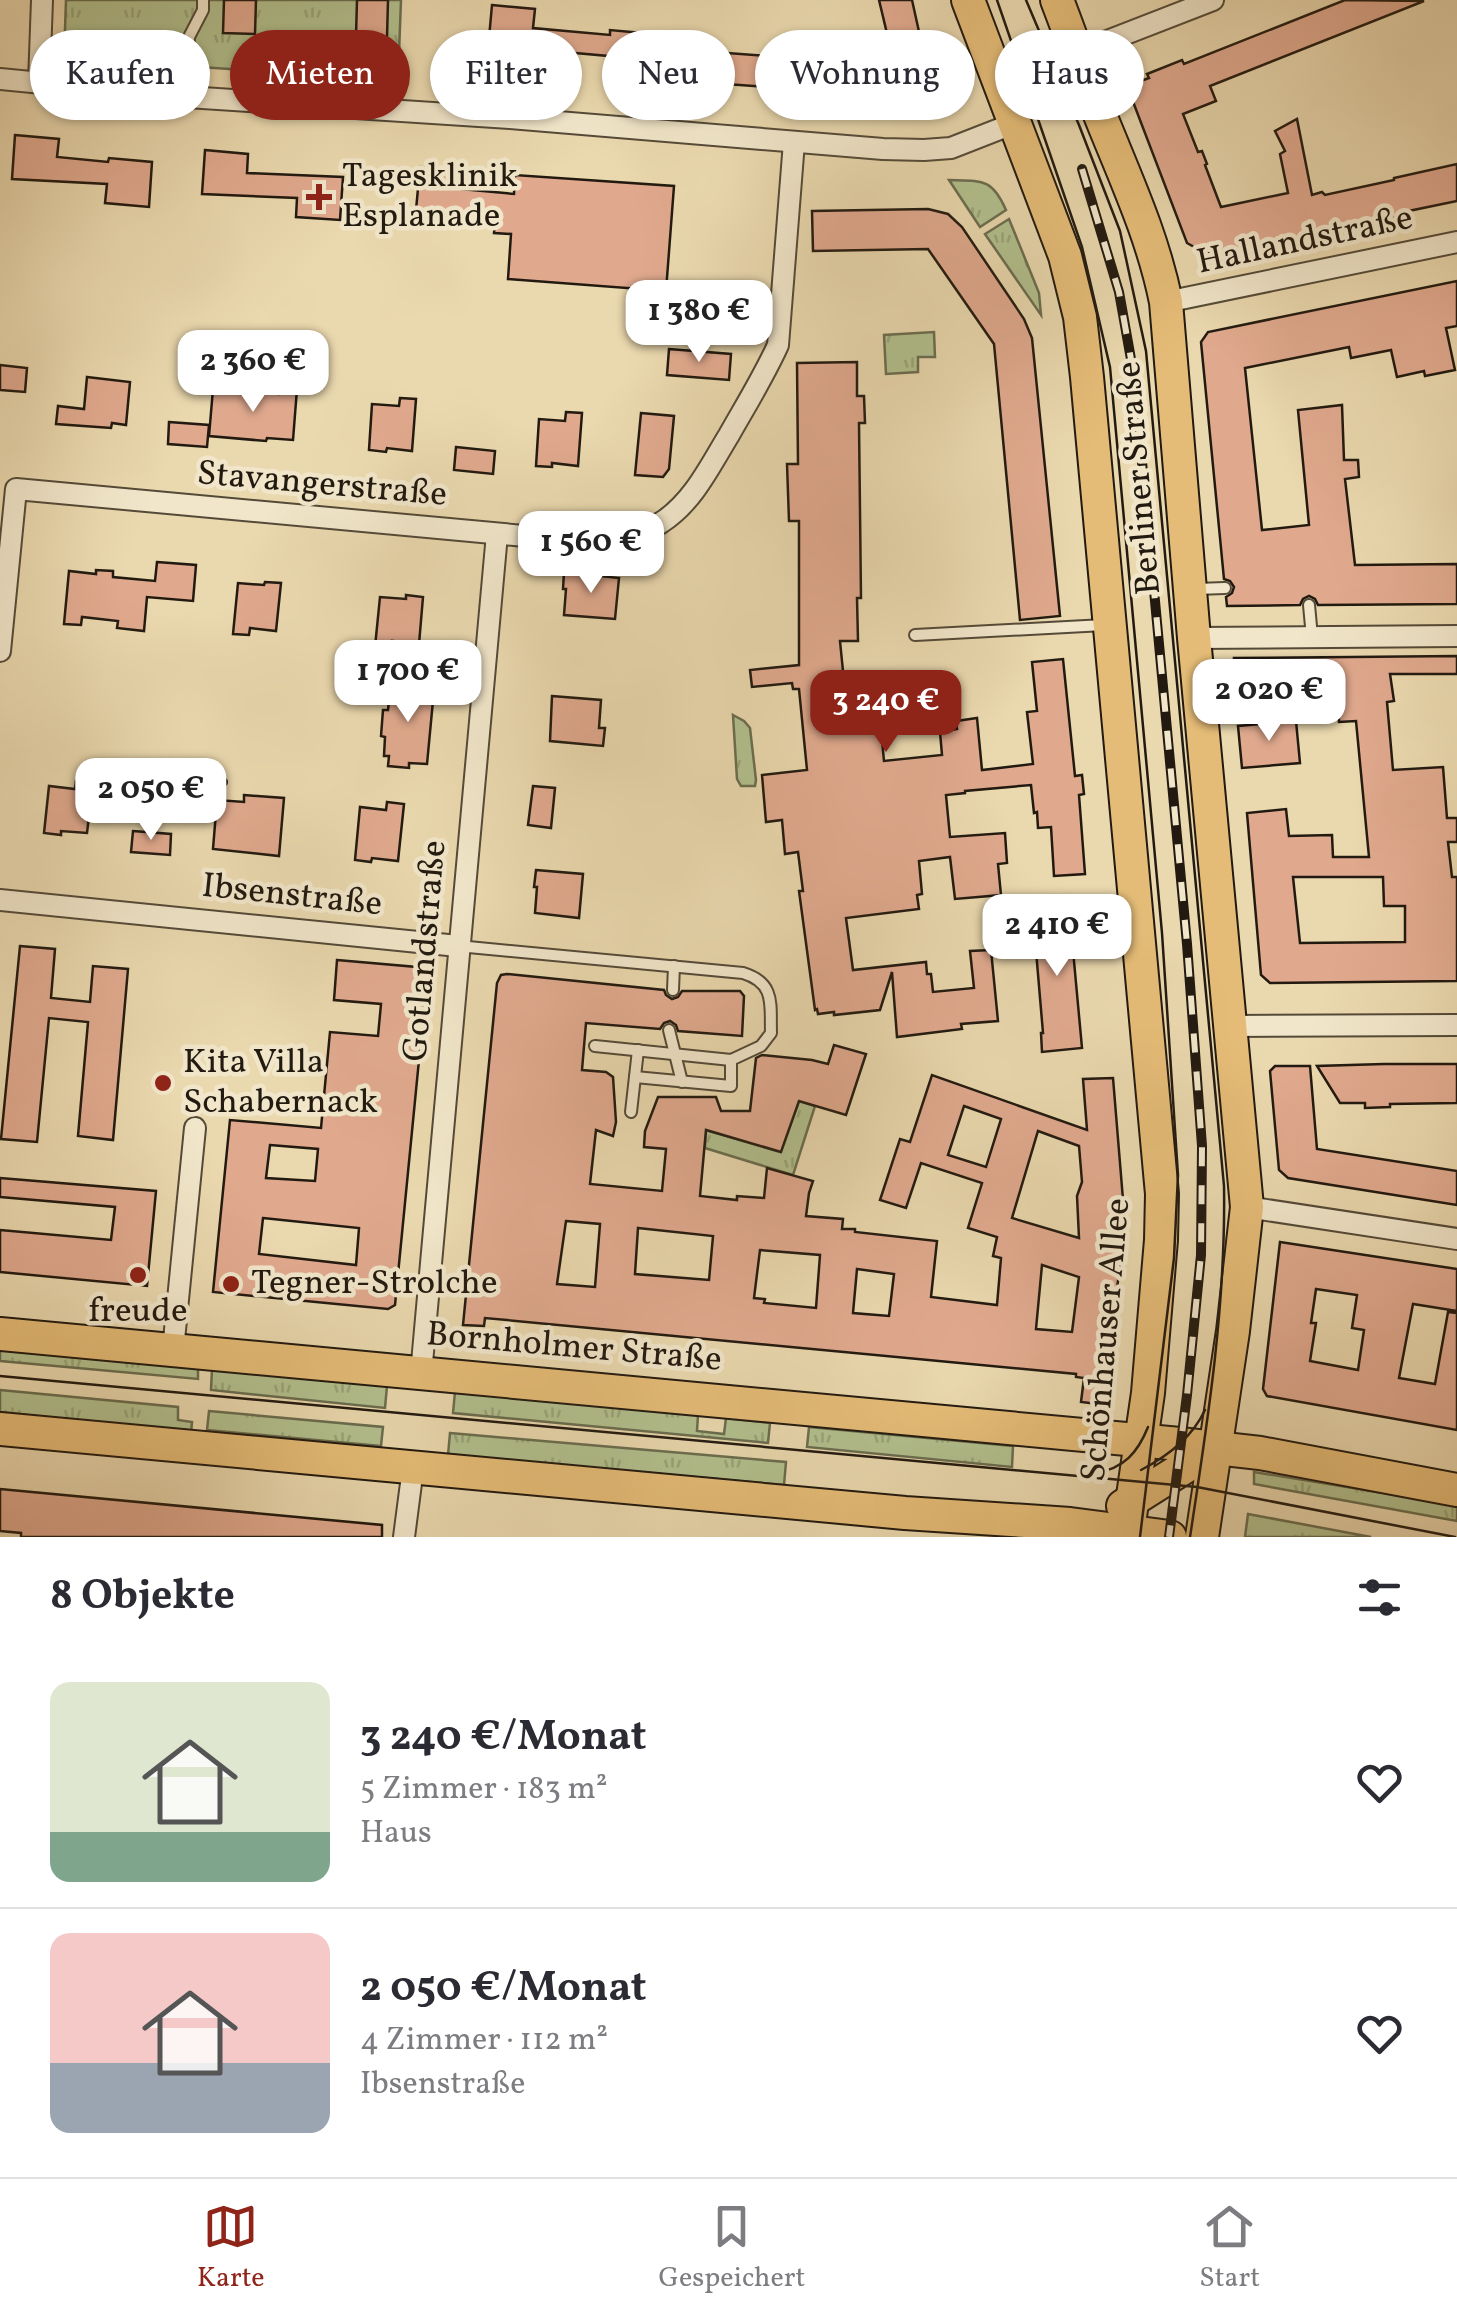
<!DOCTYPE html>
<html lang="de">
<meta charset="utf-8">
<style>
body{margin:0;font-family:Vollkorn,serif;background:#f7f7f7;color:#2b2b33;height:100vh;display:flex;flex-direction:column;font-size:38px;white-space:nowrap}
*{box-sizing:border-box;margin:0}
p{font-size:32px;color:#7c7c81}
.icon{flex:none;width:55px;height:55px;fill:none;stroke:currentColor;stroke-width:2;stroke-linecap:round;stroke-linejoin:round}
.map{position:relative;height:1537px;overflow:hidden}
.sheet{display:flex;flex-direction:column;background:#fff;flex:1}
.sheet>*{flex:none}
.banner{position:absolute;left:30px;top:30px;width:1398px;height:90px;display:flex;gap:20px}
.price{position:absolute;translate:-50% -85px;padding:0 22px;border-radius:20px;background:#fff;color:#222;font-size:32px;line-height:65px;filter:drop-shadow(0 2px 5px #0008)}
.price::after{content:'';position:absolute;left:50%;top:60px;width:30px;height:22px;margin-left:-15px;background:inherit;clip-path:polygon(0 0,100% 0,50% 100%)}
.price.current{background:#8f2418;color:#fff}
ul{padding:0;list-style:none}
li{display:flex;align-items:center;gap:30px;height:250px;padding:0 50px}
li+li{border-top:2px solid #e1e1e2}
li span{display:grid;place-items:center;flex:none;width:280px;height:200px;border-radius:20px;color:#555}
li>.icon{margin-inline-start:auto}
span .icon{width:120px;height:120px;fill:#fffc;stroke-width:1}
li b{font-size:42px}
h2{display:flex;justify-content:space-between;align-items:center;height:120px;padding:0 50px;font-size:42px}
.tag{padding:0 35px;border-radius:45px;background:#fff;box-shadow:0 2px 8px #0004;font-size:35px;line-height:90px}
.tag.current{background:#8f2418;color:#fff}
.dock{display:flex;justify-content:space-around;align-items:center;height:140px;border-top:2px solid #e1e1e2;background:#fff;font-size:28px;color:#7c7c81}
.dock a{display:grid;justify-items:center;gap:5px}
.dock .current{color:#8f2418}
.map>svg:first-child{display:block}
</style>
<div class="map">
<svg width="1457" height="1537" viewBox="0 0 1457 1537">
<defs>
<pattern id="grass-tufts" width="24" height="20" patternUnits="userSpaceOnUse" patternTransform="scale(2.5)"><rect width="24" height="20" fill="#b2c08e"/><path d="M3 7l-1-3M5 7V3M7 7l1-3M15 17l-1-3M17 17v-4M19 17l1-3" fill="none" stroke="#99a479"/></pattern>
</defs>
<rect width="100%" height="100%" fill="#ead8ae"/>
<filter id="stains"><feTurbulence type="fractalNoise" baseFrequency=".002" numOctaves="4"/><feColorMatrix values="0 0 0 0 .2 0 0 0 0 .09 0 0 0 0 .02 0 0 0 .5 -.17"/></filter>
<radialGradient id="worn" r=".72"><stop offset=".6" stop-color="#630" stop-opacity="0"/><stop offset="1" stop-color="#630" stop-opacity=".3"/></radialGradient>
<g fill="url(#grass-tufts)" stroke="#6a6d4f" stroke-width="2.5">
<polygon points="66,0 401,0 398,80 64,58"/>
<path d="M949 180C982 181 992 178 1006 210L980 227Z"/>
<polygon points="1009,219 1039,293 1041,315 985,234"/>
<polygon points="934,332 935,357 918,357 918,372 886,374 884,335"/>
<polygon points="733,715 744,721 750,728 756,780 755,786 741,786 737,779"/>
<polygon points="799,1101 815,1106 793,1175 705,1148 706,1130 780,1152"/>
<polygon points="0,1348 198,1368 198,1379 0,1361"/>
<polygon points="212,1369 387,1386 385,1408 211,1390"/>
<polygon points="0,1390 178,1407 178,1420 192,1422 191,1433 0,1412"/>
<polygon points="455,1392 698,1415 697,1431 724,1434 726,1418 770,1423 768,1443 453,1413"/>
<polygon points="209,1411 383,1427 381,1446 207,1430"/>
<polygon points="809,1427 1013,1446 1012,1467 807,1447"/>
<polygon points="450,1433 786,1462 784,1485 448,1455"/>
<polygon points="1254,1472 1457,1505 1457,1521 1254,1484"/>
<polygon points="1248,1514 1371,1537 1245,1537"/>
</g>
<g fill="#e0a98e" stroke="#221a10" stroke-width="2.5" fill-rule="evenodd">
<polygon points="224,0 256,0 255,34 223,33"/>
<polygon points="357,0 388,0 387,38 356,36"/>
<polygon points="879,0 912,0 931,86 901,92"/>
<polygon points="1345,0 1424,1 1210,86 1216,101 1183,114 1198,152 1202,151 1207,164 1205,165 1221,207 1288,193 1280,154 1285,151 1275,131 1297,119 1312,195 1322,192 1325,195 1394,180 1394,178 1457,164 1457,201 1404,212 1405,214 1379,221 1213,254 1205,253 1187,243 1127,86 1149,78 1147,74 1182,60 1184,64"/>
<polygon points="492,5 535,9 533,28 610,35 610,30 653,34 650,78 606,74 608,56 531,49 531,52 488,49"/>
<polygon points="687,50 850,62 848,93 685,81"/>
<polygon points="15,135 59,139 57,157 108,162 109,158 152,162 149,207 105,203 107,184 12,179"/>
<polygon points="205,150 248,154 247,173 343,177 340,220 296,217 297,198 202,194"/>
<polygon points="420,167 463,170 462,189 514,194 515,175 674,186 666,291 508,279 511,234 494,233 496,214 416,210"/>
<polygon points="928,209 948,214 962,227 1024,319 1032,338 1060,616 1020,620 994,344 928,249 813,251 812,211"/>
<polygon points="1457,281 1457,326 1446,328 1455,370 1425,376 1424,371 1397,377 1391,350 1351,358 1349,347 1245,368 1262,530 1309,525 1298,410 1342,405 1344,460 1358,460 1359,477 1345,479 1355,565 1457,564 1457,604 1318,605 1315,599 1309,596 1303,599 1300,605 1227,606 1226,597 1232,593 1234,587 1230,581 1224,579 1201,342 1208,332"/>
<polygon points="669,349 731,354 729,380 667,375"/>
<polygon points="857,362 857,396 864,396 865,423 859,423 861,598 857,598 858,641 840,641 847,711 879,708 884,761 942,755 940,732 957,729 956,721 977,718 982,770 1033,764 1027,712 1037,711 1032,662 1063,659 1075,776 1082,775 1084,794 1079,795 1085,874 1054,876 1051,827 1038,828 1037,812 1034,813 1031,785 965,791 965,793 946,795 950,837 1005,833 1007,863 998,864 1001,895 955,899 950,857 919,861 922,894 917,895 919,909 846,918 853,970 926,962 927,974 931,974 933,992 974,988 970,951 991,950 998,1021 961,1024 962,1029 897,1037 892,972 880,1010 834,1015 834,1012 818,1014 817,1009 815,1010 799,891 803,891 798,852 785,854 782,820 766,822 762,775 807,770 799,689 793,689 792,683 752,687 750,670 799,665 799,521 789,521 787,464 798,464 797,363"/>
<polygon points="0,365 27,368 25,392 0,390"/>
<polygon points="87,377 130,382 126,425 112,423 111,428 56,424 58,406 84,409"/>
<polygon points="280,388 297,389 293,440 267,438 266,441 209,436 213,389 279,394"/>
<polygon points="400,398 416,399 412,451 387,448 386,452 369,450 372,404 399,406"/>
<polygon points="566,412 582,413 578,466 552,463 552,467 536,466 539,419 565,421"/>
<polygon points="641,413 674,416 669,469 663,477 635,475"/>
<polygon points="169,422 209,425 207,447 168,444"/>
<polygon points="456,447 495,451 493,474 454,470"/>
<polygon points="157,562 196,565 193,601 147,597 144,631 117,628 118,621 82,617 81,625 64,624 69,571 96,574 96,570 113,571 113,577 155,581"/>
<polygon points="564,572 619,578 615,619 564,615 566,589 563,589"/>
<polygon points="265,582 281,583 276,631 250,628 249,635 233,634 238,583 264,585"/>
<polygon points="406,595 423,597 419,644 392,641 391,649 375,647 380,597 406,599"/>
<path d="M1457 656V674H1390L1394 701 1387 702 1393 770 1443 767 1447 818H1457V842H1448L1452 877H1457V981L1270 983 1261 975 1247 813 1286 809 1289 836 1332 835 1333 857H1369L1356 721 1339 722 1338 675 1235 676 1234 658ZM1293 877H1383L1384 906H1405V942L1300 943Z"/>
<polygon points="395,682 416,684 416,689 434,690 427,764 409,763 409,768 388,766 389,756 384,756 385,737 381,736 383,710 388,710 390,691 394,692"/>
<polygon points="552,696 601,700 599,728 605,728 603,746 550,741"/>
<polygon points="1296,721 1300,763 1242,768 1238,726"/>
<polygon points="76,781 93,782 87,833 61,831 61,835 44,833 49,786 75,789"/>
<polygon points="533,786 555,788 551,828 528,825"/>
<polygon points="244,795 284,798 279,856 213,849 217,800 244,802"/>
<polygon points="387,802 404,804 398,861 372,858 371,862 355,860 360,807 386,810"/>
<polygon points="133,831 171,834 170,855 131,852"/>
<polygon points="536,870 583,874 579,918 535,913 537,887 534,887"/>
<polygon points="1069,907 1082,1048 1042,1052 1041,1033 1043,1033 1034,927 1031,927 1029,910"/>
<polygon points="20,946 55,949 51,998 90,1002 93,966 128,969 113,1140 78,1136 88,1022 49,1018 37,1142 1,1139"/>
<path d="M337 960 428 968 395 1305 388 1309 213 1292 230 1120 321 1128 330 1032 378 1036 381 1004 334 1000ZM270 1145 318 1149 315 1181 266 1178ZM263 1218 359 1228 356 1265 259 1254Z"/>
<path d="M507 974 664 990 666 995 672 999 678 997 682 991H740L744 996 742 1036 678 1031 676 1025 670 1021 664 1023 660 1029 586 1023 582 1070 606 1072 613 1077 616 1122 613 1136 596 1130 590 1184 662 1191 666 1149 644 1147 645 1131 658 1097H716L721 1111H750L756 1058 762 1055 812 1060 828 1064 834 1045 866 1054 846 1115 799 1101 781 1152 706 1130 700 1196 737 1200V1196L764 1198 767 1168 813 1181 809 1193 806 1216 843 1219 842 1229H855V1232L937 1241 931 1297 997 1305 1001 1258 993 1256 997 1237 968 1228 982 1183 921 1163 906 1208 880 1200 900 1139 910 1142 932 1075 1087 1130 1083 1079 1113 1078 1125 1224 1105 1386 1109 1387 1107 1405 1081 1402 1084 1378 1076 1377V1374L485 1318 484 1326 463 1325 497 983 501 975ZM964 1106 1001 1119 986 1167 948 1155ZM1038 1131 1079 1146 1082 1182 1077 1196 1079 1238 1012 1218ZM566 1221 600 1224 595 1287 557 1284ZM638 1228 713 1236 709 1280 635 1274ZM760 1250 820 1255 816 1308 764 1303 765 1299 754 1298ZM1042 1265 1079 1277 1072 1332 1036 1329ZM857 1269 894 1274 889 1316 853 1313Z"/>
<polygon points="1384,1064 1457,1064 1457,1103 1390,1104 1390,1107 1365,1108 1365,1103 1340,1103 1317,1066"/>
<polygon points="1275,1066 1310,1066 1317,1149 1457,1171 1457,1205 1288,1178 1279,1170 1270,1071"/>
<polygon points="0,1178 156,1191 147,1286 0,1272 0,1230 111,1240 115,1207 0,1197"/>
<path d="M1280 1242 1457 1269V1311L1413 1304 1399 1378 1435 1384 1448 1312 1457 1313V1430L1267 1396 1263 1389ZM1316 1289 1357 1295 1352 1328 1364 1330 1358 1370 1310 1361 1316 1323H1311Z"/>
<polygon points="0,1489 382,1525 382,1537 21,1537 21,1533 0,1531"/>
</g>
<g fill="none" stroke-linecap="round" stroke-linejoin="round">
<defs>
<g id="service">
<polyline points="187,97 189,37 203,10 203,0"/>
<polyline points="1196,589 1225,588"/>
<polyline points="1309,605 1312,637"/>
<polyline points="915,635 1104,625"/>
<path d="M458 946 743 973C776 983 770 1005 771 1033L761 1046 731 1060 595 1046"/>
<polyline points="673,990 674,966"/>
<polyline points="669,1030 682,1082"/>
<polyline points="635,1077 731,1086 731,1060"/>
<polyline points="631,1112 638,1050"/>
</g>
<g id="minor">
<polyline points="0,79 187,97 510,118 883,149 924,150 951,148 1015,123"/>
<polyline points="39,83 42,0"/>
<polyline points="999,83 1213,0"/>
<polyline points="1166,302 1457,242"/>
<polyline points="1194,638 1457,636"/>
<path d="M0 651 16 489 611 544C629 538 646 533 662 522 693 502 710 466 729 435 746 405 764 376 778 345L794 142"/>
<polyline points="0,900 458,946"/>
<polyline points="1230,1026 1457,1025"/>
<polyline points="1247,1207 1457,1239"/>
<polyline points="173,1350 195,1128"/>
<polyline points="421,1374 497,534"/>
<polyline points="404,1537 413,1468"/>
</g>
<g id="primary">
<polyline points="968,0 1065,256 1080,317 1087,377 1162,1194 1161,1240 1148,1393 1127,1537"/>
<path d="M1057 0C1074 44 1089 89 1107 132 1130 188 1154 242 1166 302L1194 638 1247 1207 1233 1331 1202 1537"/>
<polyline points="0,1334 1180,1444 1260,1453 1457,1490"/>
<polyline points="0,1429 905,1513 1070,1524 1170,1537"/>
<polyline points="1123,1506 1215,1448"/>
</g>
</defs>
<use href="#service" stroke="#544a38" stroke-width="14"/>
<use href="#minor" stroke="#544a38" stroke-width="24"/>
<use href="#primary" stroke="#221a10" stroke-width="36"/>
<use href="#service" stroke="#f1e6ca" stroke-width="10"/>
<use href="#minor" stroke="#f1e6ca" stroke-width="20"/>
<use href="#primary" stroke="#e5bc77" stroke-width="32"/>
<g stroke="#221a10" stroke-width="2.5">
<polyline points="997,0 1082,247 1110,367 1162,933 1178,1175 1174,1258 1140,1537"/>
<path d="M1026 0 1079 125 1120 231 1146 351 1224 1186C1226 1304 1208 1420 1190 1537"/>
<polyline points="0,1376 1197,1487 1455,1537"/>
<path d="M1141 1470C1168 1456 1192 1438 1205 1410"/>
<path d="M1095 1473C1124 1469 1138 1452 1148 1427"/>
</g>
<defs>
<g id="rail">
<polyline points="1082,169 1119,292 1134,376 1187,944 1202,1146 1201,1255 1187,1395 1169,1537"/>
<polyline points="201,780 223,782"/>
</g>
</defs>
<use href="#rail" stroke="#221a10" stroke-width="10"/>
<use href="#rail" stroke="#f1e6ca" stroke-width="6" stroke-dasharray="19" stroke-linecap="butt"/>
</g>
<g fill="#8f2418" stroke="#f1e6ca" stroke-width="4">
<path d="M314 182h10v10h10v10h-10v10h-10v-10h-10v-10h10z"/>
<circle cx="163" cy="1083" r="10"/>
<circle cx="138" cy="1275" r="10"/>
<circle cx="231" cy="1284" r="10"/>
</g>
<g text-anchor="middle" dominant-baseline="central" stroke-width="9" stroke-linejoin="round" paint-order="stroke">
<g font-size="35" fill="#221a10" stroke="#f1e6ca" text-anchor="start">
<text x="342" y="177">Tagesklinik<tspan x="342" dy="40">Esplanade</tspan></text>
<text x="183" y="1063">Kita Villa<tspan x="183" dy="40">Schabernack</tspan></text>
<text x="251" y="1284">Tegner-Strolche</text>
<text x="138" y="1312" text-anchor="middle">freude</text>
</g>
<g font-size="35" fill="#221a10" stroke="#f1e6ca">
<text transform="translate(1305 241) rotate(-12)">Hallandstraße</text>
<text transform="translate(1140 478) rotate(-95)">Berliner Straße</text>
<text transform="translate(322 485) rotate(5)">Stavangerstraße</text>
<text transform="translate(292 896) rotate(6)">Ibsenstraße</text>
<text transform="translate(426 951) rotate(-85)">Gotlandstraße</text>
<text transform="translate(1107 1340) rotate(-85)">Schönhauser Allee</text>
<text transform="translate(574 1348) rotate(5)">Bornholmer Straße</text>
</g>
</g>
<rect width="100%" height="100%" filter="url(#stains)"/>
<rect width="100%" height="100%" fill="url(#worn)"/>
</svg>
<b class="price" style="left:699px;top:365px">1 380 €</b>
<b class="price" style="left:253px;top:415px">2 360 €</b>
<b class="price" style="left:591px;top:596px">1 560 €</b>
<b class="price" style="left:408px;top:725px">1 700 €</b>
<b class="price" style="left:1269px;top:744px">2 020 €</b>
<b class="price current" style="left:886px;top:755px">3 240 €</b>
<b class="price" style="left:151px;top:843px">2 050 €</b>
<b class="price" style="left:1057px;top:979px">2 410 €</b>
<div class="banner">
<a class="tag">Kaufen</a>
<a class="tag current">Mieten</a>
<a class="tag">Filter</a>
<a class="tag">Neu</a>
<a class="tag">Wohnung</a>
<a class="tag">Haus</a>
</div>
</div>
<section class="sheet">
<h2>8 Objekte<svg class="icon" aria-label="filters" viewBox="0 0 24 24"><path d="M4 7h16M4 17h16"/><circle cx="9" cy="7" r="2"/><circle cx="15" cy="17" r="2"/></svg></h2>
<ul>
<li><span style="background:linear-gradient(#dfe7d0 75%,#7fa58c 0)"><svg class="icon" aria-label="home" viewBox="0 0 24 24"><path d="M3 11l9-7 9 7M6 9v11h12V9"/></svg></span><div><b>3 240 €/Monat</b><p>5 Zimmer · 183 m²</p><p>Haus</p></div><svg class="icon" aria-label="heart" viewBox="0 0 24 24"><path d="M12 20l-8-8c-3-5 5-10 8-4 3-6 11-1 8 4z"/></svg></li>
<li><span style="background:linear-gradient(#f6c9c9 65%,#9aa5b1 0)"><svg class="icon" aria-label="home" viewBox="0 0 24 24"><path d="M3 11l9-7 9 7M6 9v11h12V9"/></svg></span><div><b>2 050 €/Monat</b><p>4 Zimmer · 112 m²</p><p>Ibsenstraße</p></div><svg class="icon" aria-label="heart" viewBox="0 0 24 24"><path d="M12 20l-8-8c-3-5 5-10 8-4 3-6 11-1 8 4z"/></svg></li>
</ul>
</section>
<nav class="dock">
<a class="current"><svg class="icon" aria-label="map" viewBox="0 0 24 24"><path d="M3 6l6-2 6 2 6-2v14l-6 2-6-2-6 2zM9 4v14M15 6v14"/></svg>Karte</a>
<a><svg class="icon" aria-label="saved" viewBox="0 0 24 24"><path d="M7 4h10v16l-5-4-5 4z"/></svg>Gespeichert</a>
<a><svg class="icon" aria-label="home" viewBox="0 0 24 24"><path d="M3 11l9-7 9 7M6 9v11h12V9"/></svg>Start</a>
</nav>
